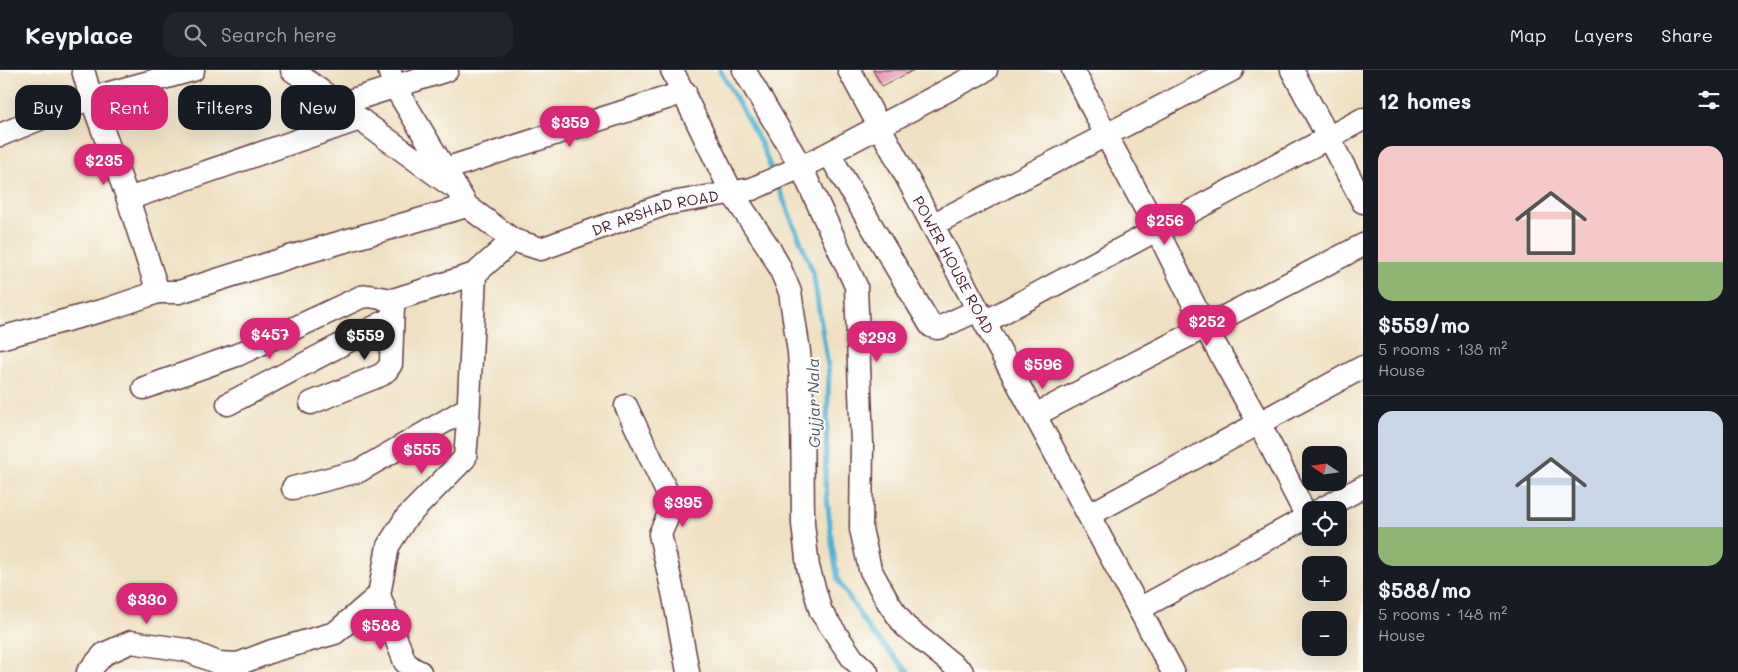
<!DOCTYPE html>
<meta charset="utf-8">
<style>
body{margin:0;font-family:Mali,sans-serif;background:#20242c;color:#f1f3f6;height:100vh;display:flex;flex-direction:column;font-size:19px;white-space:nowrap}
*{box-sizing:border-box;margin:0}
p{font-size:16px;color:#9ea1a6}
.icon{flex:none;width:28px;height:28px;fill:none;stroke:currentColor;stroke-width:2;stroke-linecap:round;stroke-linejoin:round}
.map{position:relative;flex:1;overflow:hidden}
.side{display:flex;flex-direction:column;background:#171b24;width:375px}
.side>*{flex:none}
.hud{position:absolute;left:15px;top:15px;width:475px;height:45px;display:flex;gap:10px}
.needle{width:32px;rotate:283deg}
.controls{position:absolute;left:1302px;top:376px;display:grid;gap:10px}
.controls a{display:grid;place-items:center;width:45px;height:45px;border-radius:10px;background:#171b24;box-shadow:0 5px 20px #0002;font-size:25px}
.price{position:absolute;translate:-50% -42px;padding:0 11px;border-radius:18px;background:#db2777;color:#fff;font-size:16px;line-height:32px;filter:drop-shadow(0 1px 2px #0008)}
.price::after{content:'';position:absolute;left:50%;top:30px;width:15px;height:11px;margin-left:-8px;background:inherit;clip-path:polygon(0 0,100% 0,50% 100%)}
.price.current{background:#222;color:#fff}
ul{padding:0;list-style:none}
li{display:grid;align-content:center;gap:10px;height:265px;padding:0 15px}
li+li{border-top:1px solid #363941}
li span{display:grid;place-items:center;height:155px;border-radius:15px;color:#555}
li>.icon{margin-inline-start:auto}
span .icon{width:90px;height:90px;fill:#fffc;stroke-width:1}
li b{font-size:21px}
h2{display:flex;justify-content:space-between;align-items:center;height:60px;padding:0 15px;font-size:21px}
.chip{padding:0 18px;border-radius:15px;background:#171b24;box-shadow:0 5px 20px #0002;font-size:18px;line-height:45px}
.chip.current{background:#db2777;color:#fff}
header{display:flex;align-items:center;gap:30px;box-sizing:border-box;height:70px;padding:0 25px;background:#171b24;border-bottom:1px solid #363941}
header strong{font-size:24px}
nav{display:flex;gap:28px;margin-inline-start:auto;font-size:18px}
.search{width:350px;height:45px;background:#20242c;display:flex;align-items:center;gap:12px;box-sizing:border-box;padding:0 18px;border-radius:15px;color:#9ea1a6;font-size:19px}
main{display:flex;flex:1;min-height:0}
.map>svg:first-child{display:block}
</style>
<header>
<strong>Keyplace</strong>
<div class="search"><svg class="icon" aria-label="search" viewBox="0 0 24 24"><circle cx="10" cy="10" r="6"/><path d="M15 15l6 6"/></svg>Search here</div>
<nav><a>Map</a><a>Layers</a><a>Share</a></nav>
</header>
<main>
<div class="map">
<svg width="1363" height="602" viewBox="0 0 1363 602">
<rect width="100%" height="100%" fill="#fdfcf7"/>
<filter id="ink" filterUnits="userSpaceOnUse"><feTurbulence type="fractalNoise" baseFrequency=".02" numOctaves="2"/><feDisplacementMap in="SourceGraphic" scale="10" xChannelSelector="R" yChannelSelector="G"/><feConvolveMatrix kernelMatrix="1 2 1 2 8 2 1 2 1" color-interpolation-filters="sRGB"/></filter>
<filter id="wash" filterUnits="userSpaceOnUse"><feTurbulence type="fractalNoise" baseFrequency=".0096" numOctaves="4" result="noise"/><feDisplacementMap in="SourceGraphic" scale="20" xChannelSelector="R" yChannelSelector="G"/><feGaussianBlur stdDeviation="1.12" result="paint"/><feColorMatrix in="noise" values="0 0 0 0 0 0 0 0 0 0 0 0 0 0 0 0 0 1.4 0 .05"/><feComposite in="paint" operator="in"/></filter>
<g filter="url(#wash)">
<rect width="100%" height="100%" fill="#efe0c1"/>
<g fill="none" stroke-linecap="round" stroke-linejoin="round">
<g stroke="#52b2d1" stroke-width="5">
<polyline points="720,0 761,73 773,104"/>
<polyline points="777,114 813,202 829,303 825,409 832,474 838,510 871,562 908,602"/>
</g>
</g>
<g id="blocks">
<polygon fill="#e69ab4" points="873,0 914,0 882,16"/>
</g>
</g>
<g filter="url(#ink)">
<use href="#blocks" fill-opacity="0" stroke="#633c42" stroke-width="1"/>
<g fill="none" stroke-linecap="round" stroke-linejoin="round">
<defs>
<g id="minor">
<polyline points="83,0 91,28 128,129 158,222"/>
<polyline points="292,0 449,114"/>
<path id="s1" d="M389 0 395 17 467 136 513 170 541 179 666 134 752 119 818 89 986 0"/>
<polyline points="672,0 732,123 769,178 779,196 790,222 799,282 802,328 803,454 808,497 821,542 853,589 867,602"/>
<polyline points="744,0 801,97 856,216 862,374 861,459 870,499 888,532 905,556 962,602"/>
<path id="s2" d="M849 0 1173 602"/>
<polyline points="1073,0 1106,65 1157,160 1205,257 1259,353 1307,447"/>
<polyline points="1292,0 1363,132"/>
<polyline points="340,34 447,0"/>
<polyline points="0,65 91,28 193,0"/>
<polyline points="829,84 931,256 937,258 941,257 978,240"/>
<polyline points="445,99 685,22"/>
<polyline points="128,129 360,49"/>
<polyline points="932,155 1232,0"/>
<polyline points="985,252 1363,49"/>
<polyline points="0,268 108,239 158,222 179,222 293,186 467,136"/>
<polyline points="144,318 237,285 361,227 369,226 393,230 475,204"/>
<polyline points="311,333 381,305 387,300 391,294 393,236"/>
<polyline points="228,334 392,248"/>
<polyline points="626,336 673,435 660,464 674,527 688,602"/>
<polyline points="1035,345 1363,175"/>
<polyline points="293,418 359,401 468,338"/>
<polyline points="1320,440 1363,417"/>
<polyline points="1089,445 1363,297"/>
<polyline points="379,525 405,592 413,599 420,602"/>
<polyline points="1139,539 1311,445"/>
<polyline points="88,602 104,584 131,572 186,580 218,593 238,594 272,581 335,563 379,525 388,476 406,448 465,388 468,351 475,204 513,170"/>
</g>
</defs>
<use href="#minor" stroke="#633c42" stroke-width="25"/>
<use href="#minor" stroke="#fff" stroke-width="22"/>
</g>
</g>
<g text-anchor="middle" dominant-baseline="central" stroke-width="4" stroke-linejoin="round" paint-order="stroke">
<g font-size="15" fill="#4a1f2b" stroke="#fdfcf7">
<text stroke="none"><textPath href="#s1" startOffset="364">DR ARSHAD ROAD</textPath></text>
<text stroke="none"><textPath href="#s2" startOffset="221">POWER HOUSE ROAD</textPath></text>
</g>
<g font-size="16" font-style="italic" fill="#4d5a6d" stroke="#fdfcf7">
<text transform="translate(813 333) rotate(-91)">Gujjar Nala</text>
</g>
</g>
</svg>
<div class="controls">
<a><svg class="needle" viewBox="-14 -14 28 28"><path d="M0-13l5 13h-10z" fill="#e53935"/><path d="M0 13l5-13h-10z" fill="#9ea1a6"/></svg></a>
<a><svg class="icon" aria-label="locate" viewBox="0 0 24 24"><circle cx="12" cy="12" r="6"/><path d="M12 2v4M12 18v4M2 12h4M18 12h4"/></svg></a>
<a>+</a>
<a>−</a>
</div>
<b class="price" style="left:570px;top:78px">$359</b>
<b class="price" style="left:104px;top:116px">$235</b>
<b class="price" style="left:1165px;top:176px">$256</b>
<b class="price" style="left:1207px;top:277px">$252</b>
<b class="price" style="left:270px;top:290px">$457</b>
<b class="price current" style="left:365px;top:291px">$559</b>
<b class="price" style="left:877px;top:293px">$293</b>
<b class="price" style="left:1043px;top:320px">$596</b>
<b class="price" style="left:422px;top:405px">$555</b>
<b class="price" style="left:683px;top:458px">$395</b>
<b class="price" style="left:147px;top:555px">$330</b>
<b class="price" style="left:381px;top:581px">$588</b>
<div class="hud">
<a class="chip">Buy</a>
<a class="chip current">Rent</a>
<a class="chip">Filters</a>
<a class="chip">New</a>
</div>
</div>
<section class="side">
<h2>12 homes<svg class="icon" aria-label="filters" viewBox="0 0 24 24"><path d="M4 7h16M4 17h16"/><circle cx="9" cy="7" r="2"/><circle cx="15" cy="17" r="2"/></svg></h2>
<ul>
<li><span style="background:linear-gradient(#f6c9c9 75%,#8fb573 0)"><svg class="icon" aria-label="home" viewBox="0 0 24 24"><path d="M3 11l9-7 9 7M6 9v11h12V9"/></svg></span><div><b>$559/mo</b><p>5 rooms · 138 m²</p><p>House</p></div></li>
<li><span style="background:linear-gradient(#c9d6e8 75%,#8fb573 0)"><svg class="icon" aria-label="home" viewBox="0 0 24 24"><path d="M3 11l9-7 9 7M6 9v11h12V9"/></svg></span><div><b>$588/mo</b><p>5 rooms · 148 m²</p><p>House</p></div></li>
</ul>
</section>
</main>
